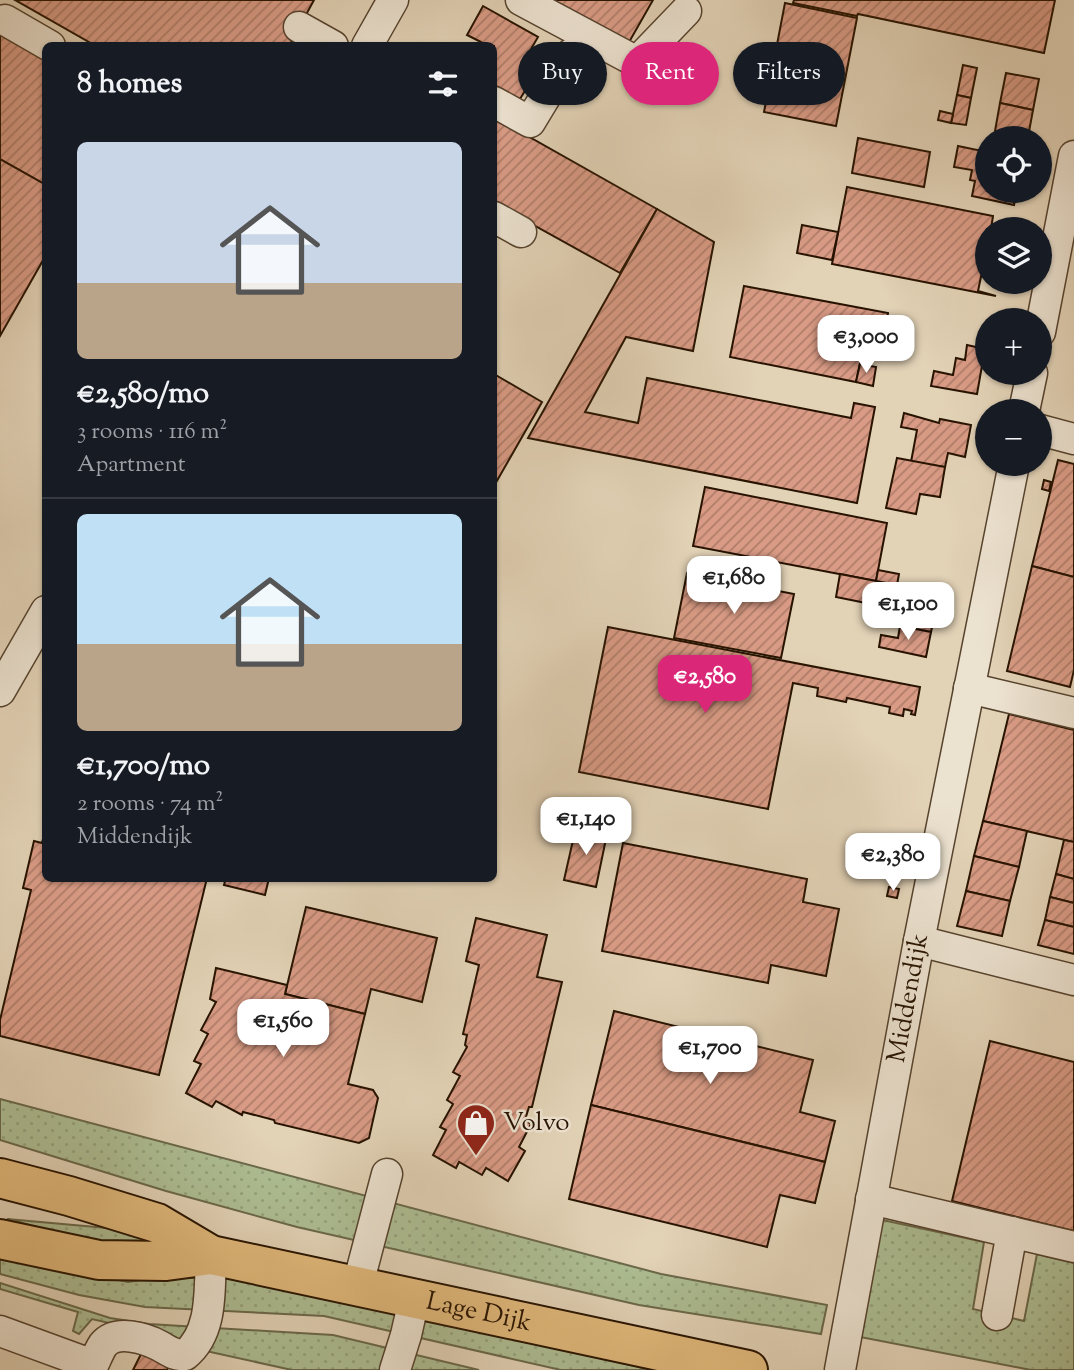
<!DOCTYPE html>
<meta charset="utf-8">
<style>
body{margin:0;font-family:"Sorts Mill Goudy",serif;background:#242831;color:#f1f3f6;height:100vh;display:flex;flex-direction:column;font-size:26px;white-space:nowrap}
*{box-sizing:border-box;margin:0}
p{font-size:23px;color:#9ea1a6}
.icon{flex:none;width:38px;height:38px;fill:none;stroke:currentColor;stroke-width:2;stroke-linecap:round;stroke-linejoin:round}
.map{position:relative;flex:1;overflow:hidden}
.sheet{position:absolute;left:42px;top:42px;width:455px;height:840px;display:flex;flex-direction:column;background:#171b24;border-radius:10px;box-shadow:0 2px 5px #0004}
.sheet>*{flex:none}
.hud{position:absolute;left:518px;top:42px;width:450px;height:63px;display:flex;gap:14px}
.controls{position:absolute;left:975px;top:126px;display:grid;gap:14px}
.controls a{display:grid;place-items:center;width:77px;height:77px;border-radius:50%;background:#171b24;box-shadow:0 2px 5px #0004;font-size:35px}
.price{position:absolute;translate:-50% -60px;padding:0 16px;border-radius:14px;background:#fff;color:#222;font-size:23px;line-height:46px;filter:drop-shadow(0 2px 4px #0008)}
.price::after{content:'';position:absolute;left:50%;top:42px;width:21px;height:16px;margin-left:-10px;background:inherit;clip-path:polygon(0 0,100% 0,50% 100%)}
.price.active{background:#db2777;color:#fff}
ul{padding:0;list-style:none}
li{display:grid;align-content:center;gap:14px;height:371px;padding:0 35px}
li+li{border-top:2px solid #363941}
li span{display:grid;place-items:center;height:217px;border-radius:10px;color:#555}
li>.icon{margin-inline-start:auto}
span .icon{width:126px;height:126px;fill:#fffc;stroke-width:1}
li b{font-size:30px}
h2{display:flex;justify-content:space-between;align-items:center;height:84px;padding:0 35px;font-size:30px}
.chip{padding:0 24px;border-radius:32px;background:#171b24;box-shadow:0 2px 5px #0004;font-size:24px;line-height:63px}
.chip.active{background:#db2777;color:#fff}
.map>svg:first-child{display:block}
</style>
<div class="map">
<svg width="1074" height="1370" viewBox="0 0 1074 1370">
<defs>
<pattern id="grass-dots" width="8" height="8" patternUnits="userSpaceOnUse" patternTransform="scale(1.75)"><rect width="8" height="8" fill="#adbd93"/><path d="M2 2h.1M6 6h.1" fill="none" stroke="#95a27d" stroke-width="1.8" stroke-linecap="round"/></pattern>
<pattern id="building-hatch" width="6" height="6" patternUnits="userSpaceOnUse" patternTransform="scale(1.75)"><rect width="6" height="6" fill="#d99b85"/><path d="M-1 1l2-2M0 6l6-6M5 7l2-2" fill="none" stroke="#b07d6a"/></pattern>
</defs>
<rect width="100%" height="100%" fill="#e2d2b6"/>
<filter id="stains"><feTurbulence type="fractalNoise" baseFrequency=".00286" numOctaves="4"/><feColorMatrix values="0 0 0 0 .2 0 0 0 0 .09 0 0 0 0 .02 0 0 0 .5 -.17"/></filter>
<radialGradient id="worn" r=".72"><stop offset=".6" stop-color="#630" stop-opacity="0"/><stop offset="1" stop-color="#630" stop-opacity=".3"/></radialGradient>
<g fill="url(#grass-dots)" stroke="#6a684a" stroke-width="2">
<polygon points="0,1099 661,1274 827,1305 821,1334 639,1305 297,1227 166,1191 0,1140"/>
<polygon points="7,1219 107,1228 178,1245 90,1241"/>
<polygon points="878,1219 984,1242 973,1309 1024,1321 1037,1254 1074,1263 1074,1370 1031,1370 855,1336"/>
<polygon points="0,1255 128,1282 155,1278 238,1278 653,1370 561,1370 324,1316 145,1307 79,1295 0,1274"/>
<polygon points="0,1283 110,1318 149,1324 333,1335 479,1370 292,1370 165,1342 131,1328 92,1319 79,1334 73,1331 78,1312 0,1289"/>
</g>
<g fill="url(#building-hatch)" stroke="#271300" stroke-width="2">
<polygon points="15,0 314,0 289,46 96,46"/>
<polygon points="548,0 653,0 628,44"/>
<polygon points="794,0 1055,0 1044,53 858,14 857,16 793,3"/>
<polygon points="785,3 857,18 836,126 764,112"/>
<polygon points="483,6 538,37 523,63 537,71 520,99 494,85 494,46 479,46 481,42 467,35"/>
<polygon points="0,34 46,59 46,185 0,159"/>
<polygon points="963,65 977,68 971,98 957,95"/>
<polygon points="1006,73 1039,79 1033,110 1000,103"/>
<polygon points="957,95 971,98 966,125 951,123"/>
<polygon points="1000,103 1033,110 1028,137 995,131"/>
<polygon points="940,111 953,114 951,123 938,120"/>
<polygon points="494,117 657,209 620,273 494,203"/>
<polygon points="858,138 930,152 924,187 852,173"/>
<polygon points="958,146 987,152 987,191 1017,191 1014,205 972,196 975,181 970,180 972,170 954,167"/>
<polygon points="0,159 46,185 46,255 0,336"/>
<polygon points="847,187 993,216 991,229 987,229 987,248 978,291 996,296 832,264"/>
<polygon points="657,209 714,242 693,351 626,337 585,412 638,423 647,378 851,418 854,403 875,407 857,503 528,438"/>
<polygon points="802,225 838,232 832,260 797,253"/>
<polygon points="744,286 888,313 884,339 866,335 856,382 730,357"/>
<polygon points="967,345 985,349 977,394 931,386 934,371 953,375 956,358 965,360"/>
<polygon points="860,364 876,367 873,386 856,382"/>
<polygon points="494,374 542,402 494,486"/>
<polygon points="904,413 939,423 940,419 971,425 965,457 948,453 945,467 911,462 917,430 901,427"/>
<polygon points="897,458 945,467 940,497 920,494 916,514 886,508"/>
<polygon points="1058,460 1074,464 1074,577 1032,566"/>
<polygon points="1044,480 1051,482 1049,491 1042,489"/>
<polygon points="705,487 887,523 876,581 693,546"/>
<polygon points="1032,566 1074,577 1074,670 1070,687 1007,671"/>
<polygon points="878,570 899,574 897,585 876,581"/>
<polygon points="687,573 794,594 781,658 674,638"/>
<polygon points="840,574 876,581 871,604 836,597"/>
<polygon points="889,598 936,608 931,632 900,626 903,614 886,611"/>
<polygon points="900,626 931,632 926,657 879,647 881,635 898,638"/>
<polygon points="608,627 920,687 915,715 911,714 912,711 904,709 903,716 889,713 890,707 847,698 846,702 817,696 818,688 793,683 768,809 579,772"/>
<polygon points="1009,714 1074,730 1074,842 983,821"/>
<polygon points="983,821 1027,831 1019,867 974,856"/>
<polygon points="46,827 46,878 207,878 159,1075 0,1036 0,1020 31,890 23,888 34,841 42,843"/>
<polygon points="576,827 607,834 596,887 564,880"/>
<polygon points="1064,840 1074,842 1074,879 1056,874"/>
<polygon points="623,843 807,879 803,902 839,909 826,976 771,965 768,983 602,951"/>
<polygon points="974,856 1019,867 1010,901 966,891"/>
<polygon points="1056,874 1074,879 1074,903 1050,897"/>
<polygon points="226,878 269,878 265,895 224,885"/>
<polygon points="889,887 899,889 897,898 887,896"/>
<polygon points="966,891 1010,901 1002,936 957,926"/>
<polygon points="1050,897 1074,903 1074,927 1045,920"/>
<polygon points="306,907 437,938 422,1002 371,989 365,1014 285,994"/>
<polygon points="476,918 547,935 537,977 562,982 532,1107 529,1107 525,1120 531,1124 519,1147 525,1151 508,1181 486,1168 482,1175 459,1162 456,1168 433,1155 446,1130 440,1127 453,1104 447,1100 460,1076 453,1072 467,1047 465,1045 467,1035 463,1034 479,965 466,961"/>
<polygon points="1045,920 1074,927 1074,954 1038,945"/>
<polygon points="216,968 287,985 285,994 365,1014 348,1084 373,1090 378,1098 369,1138 359,1143 275,1123 274,1120 243,1112 242,1115 216,1101 212,1107 186,1093 201,1064 194,1061 208,1034 201,1030 216,1002 210,999"/>
<polygon points="614,1011 813,1060 800,1112 835,1121 825,1162 591,1105"/>
<polygon points="990,1041 1074,1062 1074,1231 952,1201"/>
<polygon points="591,1105 825,1162 815,1203 780,1195 767,1247 569,1199"/>
<polygon points="143,1350 170,1364 167,1370 133,1370"/>
</g>
<g fill="none" stroke-linecap="round" stroke-linejoin="round">
<defs>
<g id="minor">
<polyline points="521,0 637,62 686,11"/>
<polyline points="5,20 50,46"/>
<polyline points="299,27 333,46"/>
<polyline points="367,46 393,0"/>
<polyline points="494,102 530,122 571,54"/>
<polyline points="494,217 521,232"/>
<polyline points="1040,332 1074,156"/>
<polyline points="1024,411 1032,373"/>
<polyline points="1040,430 1074,439"/>
<polyline points="969,688 1074,713"/>
<polyline points="0,691 46,611"/>
<polyline points="919,941 1074,980"/>
<polyline points="871,1199 1074,1247"/>
<polyline points="357,1288 387,1174"/>
<polyline points="997,1315 1012,1232"/>
<path d="M0 1331 93 1365C96 1359 99 1351 103 1345 116 1329 145 1338 160 1346 169 1351 175 1356 185 1355 214 1332 209 1287 211 1255"/>
<polyline points="395,1370 406,1335 414,1300"/>
<path id="s1" d="M840 1370 919 941 1014 464"/>
</g>
<g id="major">
<path id="s2" d="M0 1178 69 1196 157 1223 211 1255 748 1370"/>
<polyline points="0,1239 99,1260 166,1261 211,1255"/>
</g>
</defs>
<use href="#minor" stroke="#56432e" stroke-width="33"/>
<use href="#major" stroke="#271300" stroke-width="42"/>
<use href="#minor" stroke="#ece2d0" stroke-width="30"/>
<use href="#major" stroke="#e1b97b" stroke-width="38"/>
</g>
<defs>
<symbol id="shop-pin" viewBox="-11 -11 22 30"><path d="M0 17L-7.5 6A9.5 9.5 0 1 1 7.5 6Z" fill="#8f2418" stroke="#ece2d0"/><path d="M-5-2.5h2.3a2.7 3.5 0 0 1 5.4 0H5L5.5 6h-11ZM-1.5-2.5h3a1.5 2.3 0 0 0-3 0Z" fill="#fff"/></symbol>
</defs>
<g fill-rule="evenodd">
<use href="#shop-pin" x="454" y="1101" width="44" height="60"/>
</g>
<g text-anchor="middle" dominant-baseline="central" stroke-width="5" stroke-linejoin="round" paint-order="stroke">
<g font-size="26" fill="#271300" stroke="#ece2d0">
<text stroke="none"><textPath href="#s1" startOffset="378">Middendijk</textPath></text>
<text stroke="none"><textPath href="#s2" startOffset="500">Lage Dijk</textPath></text>
</g>
<g font-size="26" fill="#271300" stroke="#ece2d0" text-anchor="start">
<text x="503" y="1123">Volvo</text>
</g>
</g>
<rect width="100%" height="100%" filter="url(#stains)"/>
<rect width="100%" height="100%" fill="url(#worn)"/>
</svg>
<div class="controls">
<a><svg class="icon" aria-label="locate" viewBox="0 0 24 24"><circle cx="12" cy="12" r="6"/><path d="M12 2v4M12 18v4M2 12h4M18 12h4"/></svg></a>
<a><svg class="icon" aria-label="layers" viewBox="0 0 24 24"><path d="M12 4l9 5-9 5-9-5zM3 14l9 5 9-5"/></svg></a>
<a>+</a>
<a>−</a>
</div>
<b class="price" style="left:866px;top:375px">€3,000</b>
<b class="price" style="left:734px;top:616px">€1,680</b>
<b class="price" style="left:908px;top:642px">€1,100</b>
<b class="price active" style="left:705px;top:715px">€2,580</b>
<b class="price" style="left:586px;top:857px">€1,140</b>
<b class="price" style="left:893px;top:893px">€2,380</b>
<b class="price" style="left:283px;top:1059px">€1,560</b>
<b class="price" style="left:710px;top:1086px">€1,700</b>
<div class="hud">
<a class="chip">Buy</a>
<a class="chip active">Rent</a>
<a class="chip">Filters</a>
</div>
<section class="sheet">
<h2>8 homes<svg class="icon" aria-label="filters" viewBox="0 0 24 24"><path d="M4 7h16M4 17h16"/><circle cx="9" cy="7" r="2"/><circle cx="15" cy="17" r="2"/></svg></h2>
<ul>
<li><span style="background:linear-gradient(#c9d6e8 65%,#b9a48a 0)"><svg class="icon" aria-label="home" viewBox="0 0 24 24"><path d="M3 11l9-7 9 7M6 9v11h12V9"/></svg></span><div><b>€2,580/mo</b><p>3 rooms · 116 m²</p><p>Apartment</p></div></li>
<li><span style="background:linear-gradient(#bfe0f5 60%,#b9a48a 0)"><svg class="icon" aria-label="home" viewBox="0 0 24 24"><path d="M3 11l9-7 9 7M6 9v11h12V9"/></svg></span><div><b>€1,700/mo</b><p>2 rooms · 74 m²</p><p>Middendijk</p></div></li>
</ul>
</section>
</div>
